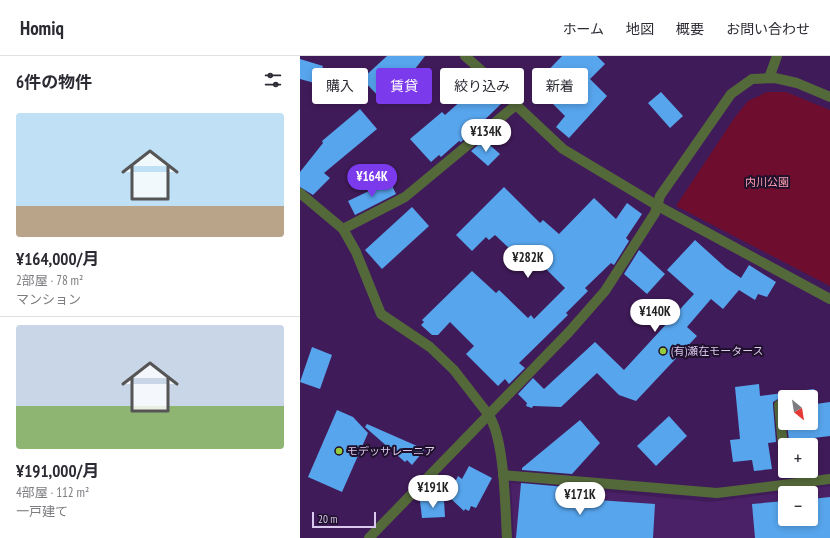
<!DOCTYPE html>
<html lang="ja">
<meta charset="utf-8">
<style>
body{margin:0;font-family:"PT Sans Narrow","Noto Sans JP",sans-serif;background:#f7f7f7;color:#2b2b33;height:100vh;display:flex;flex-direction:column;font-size:15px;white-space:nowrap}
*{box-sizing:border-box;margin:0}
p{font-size:13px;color:#7c7c81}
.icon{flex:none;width:22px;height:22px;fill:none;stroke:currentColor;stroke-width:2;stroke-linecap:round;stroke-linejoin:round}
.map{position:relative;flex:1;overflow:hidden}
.drawer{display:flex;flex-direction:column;background:#fff;width:300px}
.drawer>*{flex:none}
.hud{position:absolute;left:12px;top:12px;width:380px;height:36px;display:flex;gap:8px}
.needle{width:26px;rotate:150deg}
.tools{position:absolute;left:478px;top:334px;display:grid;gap:8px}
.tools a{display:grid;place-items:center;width:40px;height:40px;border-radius:4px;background:#fff;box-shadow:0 2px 6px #0003;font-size:20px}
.scale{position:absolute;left:12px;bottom:10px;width:64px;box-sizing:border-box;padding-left:4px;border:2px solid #dbc8ed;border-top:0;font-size:11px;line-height:14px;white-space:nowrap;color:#dbc8ed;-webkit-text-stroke:3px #1f102b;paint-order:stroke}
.price{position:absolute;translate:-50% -34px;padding:0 9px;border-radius:14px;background:#fff;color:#222;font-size:13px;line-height:26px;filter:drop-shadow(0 1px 2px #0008)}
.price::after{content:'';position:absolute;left:50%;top:24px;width:12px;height:9px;margin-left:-6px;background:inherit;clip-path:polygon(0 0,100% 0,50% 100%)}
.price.selected{background:#7c3aed;color:#fff}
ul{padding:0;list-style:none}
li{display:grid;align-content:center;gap:8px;height:212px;padding:0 16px}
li+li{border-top:1px solid #e1e1e2}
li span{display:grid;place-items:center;height:124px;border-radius:4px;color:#555}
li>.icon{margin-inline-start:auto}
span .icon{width:72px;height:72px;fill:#fffc;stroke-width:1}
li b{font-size:17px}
h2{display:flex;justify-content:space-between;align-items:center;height:48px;padding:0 16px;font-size:17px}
.pill{padding:0 14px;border-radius:4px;background:#fff;box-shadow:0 2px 6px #0003;font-size:14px;line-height:36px}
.pill.selected{background:#7c3aed;color:#fff}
header{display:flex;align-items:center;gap:24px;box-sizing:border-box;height:56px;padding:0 20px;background:#fff;border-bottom:1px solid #e1e1e2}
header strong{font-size:19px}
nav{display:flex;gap:22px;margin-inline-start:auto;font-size:14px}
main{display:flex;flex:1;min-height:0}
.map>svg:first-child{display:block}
</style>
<header>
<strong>Homiq</strong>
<nav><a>ホーム</a><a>地図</a><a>概要</a><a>お問い合わせ</a></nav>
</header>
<main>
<section class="drawer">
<h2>6件の物件<svg class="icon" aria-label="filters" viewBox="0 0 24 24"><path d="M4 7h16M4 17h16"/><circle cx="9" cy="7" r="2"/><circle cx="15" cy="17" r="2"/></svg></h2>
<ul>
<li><span style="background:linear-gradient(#bfe0f5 75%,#b9a48a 0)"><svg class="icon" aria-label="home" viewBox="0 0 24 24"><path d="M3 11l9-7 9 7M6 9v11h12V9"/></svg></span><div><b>¥164,000/月</b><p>2部屋 · 78 m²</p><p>マンション</p></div></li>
<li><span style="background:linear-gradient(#c9d6e8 65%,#8fb573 0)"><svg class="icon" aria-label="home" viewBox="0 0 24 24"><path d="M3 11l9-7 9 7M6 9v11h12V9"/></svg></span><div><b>¥191,000/月</b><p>4部屋 · 112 m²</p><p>一戸建て</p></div></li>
</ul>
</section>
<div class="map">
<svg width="530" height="482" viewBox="0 0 530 482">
<rect width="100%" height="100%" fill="#401b59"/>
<path fill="#4a2166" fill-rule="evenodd" d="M211 427 411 446 530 430V482H214ZM485 437H511V463H485Z"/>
<polygon fill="#6e0d2d" points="467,36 486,36 530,54 530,230 376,150 435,61 448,45"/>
<g fill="#57a5ed">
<polygon points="87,0 125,0 98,35 85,47 62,23"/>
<polygon points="262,0 297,0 305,8 290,23 307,40 269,82 256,71 265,60 234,29"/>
<polygon points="0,3 23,10 18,28 0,23"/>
<polygon points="179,33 183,38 189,33 201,48 174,74 175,75 161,86 159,85 141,101 139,99 131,106 110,83 142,56 145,59 171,36 173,38"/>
<polygon points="361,36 383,60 370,72 348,47"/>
<polygon points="60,53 77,73 24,117 30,122 13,139 0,131 0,116 23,87 22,85"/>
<polygon points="184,84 200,98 188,110 171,95"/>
<polygon points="90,125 96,138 55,159 48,145"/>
<polygon points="204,131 240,167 243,164 259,178 294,142 316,163 327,147 342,158 326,182 329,185 314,209 311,207 285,232 288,235 266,257 268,259 219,307 225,312 209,328 205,323 198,330 166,298 174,290 150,266 138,279 132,279 121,269 124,266 122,264 172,215 196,237 199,234 228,262 231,259 234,263 265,232 233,200 226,208 195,179 189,184 186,181 172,195 156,179"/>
<polygon points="112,151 129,170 82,213 65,194"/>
<polygon points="395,184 426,212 441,222 449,209 476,226 467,241 458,238 455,244 439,234 423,253 411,243 387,271 397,280 336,345 319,339 297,317 261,351 233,350 232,352 226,350 227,347 218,338 233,322 244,333 295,286 324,314 394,238 367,214"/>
<polygon points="339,194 365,218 347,238 324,218"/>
<polygon points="12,291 32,299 20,333 0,326"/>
<polygon points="459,328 460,340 514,333 516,348 530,346 530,380 489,385 487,367 511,367 511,341 485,341 485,347 482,343 478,343 473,346 473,349 476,386 468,387 472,413 454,415 452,404 433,406 430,384 440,383 435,331"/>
<polygon points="37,354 53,361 68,377 42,436 8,421"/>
<polygon points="369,360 387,380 356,410 337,390"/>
<polygon points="280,364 300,387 272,418 222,414 222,412"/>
<polygon points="67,368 117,390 125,393 112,409 107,404 105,406 65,371"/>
<polygon points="169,410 192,422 176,452 171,450 169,455 165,453 164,455 148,440 158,420 162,423"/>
<polygon points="221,427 266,431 255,441 355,448 353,482 216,482"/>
<polygon points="530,441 530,482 455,482 452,448 485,445 485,463 511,463 511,443"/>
<polygon points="144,444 145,461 122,462 120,445"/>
</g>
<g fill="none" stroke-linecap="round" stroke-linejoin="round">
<g stroke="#54693a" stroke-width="10">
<polyline points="469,22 477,0"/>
<polyline points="0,137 43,173 56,196 81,258 130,291 154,314 188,358"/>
<polyline points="43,173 105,141 216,49"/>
</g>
<g stroke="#54693a" stroke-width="10">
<polyline points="165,0 199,30 216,49 263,93 358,150 530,243"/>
<polyline points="479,349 485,411"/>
<path d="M188 358C205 382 205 451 207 482"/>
<polyline points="203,419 417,437 530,423"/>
<polyline points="69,482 269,276 305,235 355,157 360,140 431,38 452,23 475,22 497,27 530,41"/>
</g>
</g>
<g fill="#94cc3c" stroke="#1f102b" stroke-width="1.5">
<circle cx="363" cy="295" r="4"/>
<circle cx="39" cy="395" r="4"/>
</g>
<g text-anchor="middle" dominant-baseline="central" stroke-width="4" stroke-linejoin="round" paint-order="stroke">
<g font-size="11" fill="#ff9faf" stroke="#1f102b">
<text x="467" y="126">内川公園</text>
</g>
<g font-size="11" fill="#dbc8ed" stroke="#1f102b" text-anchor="start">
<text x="371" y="295">(有)瀬在モータース</text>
<text x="47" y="395">モデッサレーニア</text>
</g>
</g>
</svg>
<div class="tools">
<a><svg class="needle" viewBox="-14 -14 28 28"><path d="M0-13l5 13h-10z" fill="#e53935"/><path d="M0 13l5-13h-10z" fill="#7c7c81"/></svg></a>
<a>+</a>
<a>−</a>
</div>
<div class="scale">20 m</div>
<b class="price" style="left:186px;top:97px">¥134K</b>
<b class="price selected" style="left:72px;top:142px">¥164K</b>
<b class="price" style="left:228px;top:223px">¥282K</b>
<b class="price" style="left:355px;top:277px">¥140K</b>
<b class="price" style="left:133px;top:453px">¥191K</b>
<b class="price" style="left:280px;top:460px">¥171K</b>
<div class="hud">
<a class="pill">購入</a>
<a class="pill selected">賃貸</a>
<a class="pill">絞り込み</a>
<a class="pill">新着</a>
</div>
</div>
</main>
